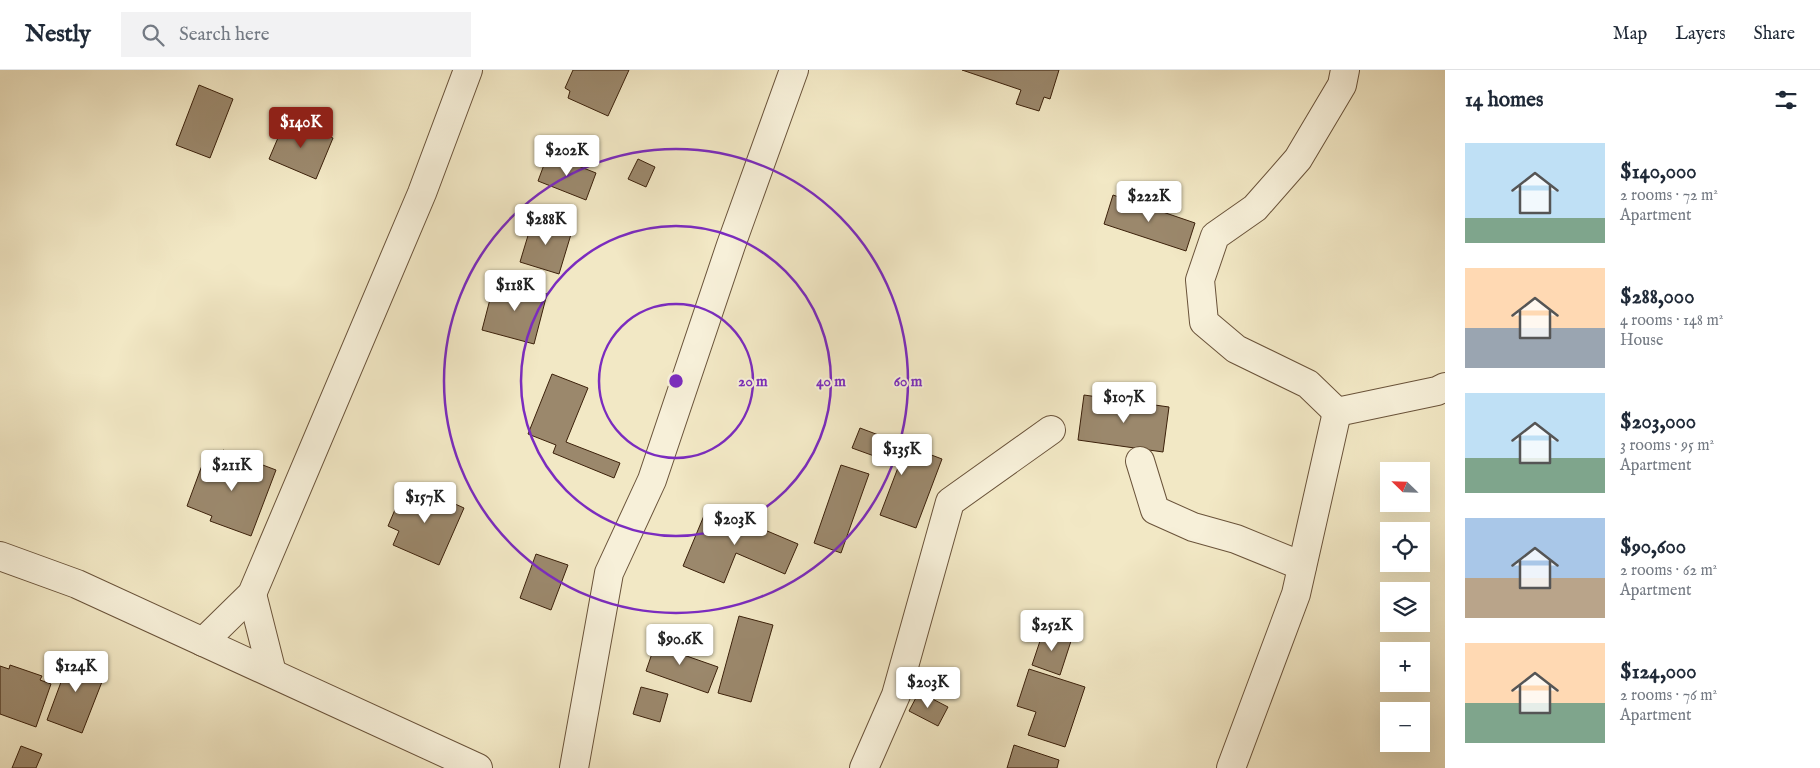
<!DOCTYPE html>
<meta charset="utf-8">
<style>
body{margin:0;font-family:"IM FELL English",serif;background:#f2f2f3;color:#1f2937;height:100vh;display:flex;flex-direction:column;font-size:19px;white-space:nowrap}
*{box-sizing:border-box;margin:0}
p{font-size:16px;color:#747a83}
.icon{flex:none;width:28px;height:28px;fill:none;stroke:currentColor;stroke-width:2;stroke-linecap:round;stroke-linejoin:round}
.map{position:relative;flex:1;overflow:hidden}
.side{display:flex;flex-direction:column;background:#fff;width:375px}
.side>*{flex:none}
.needle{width:32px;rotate:293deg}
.fabs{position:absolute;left:1380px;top:392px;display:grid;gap:10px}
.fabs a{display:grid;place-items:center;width:50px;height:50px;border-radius:0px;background:#fff;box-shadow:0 5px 20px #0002;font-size:25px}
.price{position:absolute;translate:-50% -42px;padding:0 11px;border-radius:5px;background:#fff;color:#222;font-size:16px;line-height:32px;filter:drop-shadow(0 1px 2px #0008)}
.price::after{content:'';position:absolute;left:50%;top:30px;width:15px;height:11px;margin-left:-8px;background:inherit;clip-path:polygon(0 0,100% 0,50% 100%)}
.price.active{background:#8f2418;color:#fff}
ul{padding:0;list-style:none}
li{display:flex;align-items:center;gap:15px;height:125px;padding:0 20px}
li span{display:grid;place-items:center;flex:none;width:140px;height:100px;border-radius:0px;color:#555}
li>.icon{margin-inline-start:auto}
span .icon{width:60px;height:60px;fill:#fffc;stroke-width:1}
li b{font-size:21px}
h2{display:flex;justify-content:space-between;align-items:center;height:60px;padding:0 20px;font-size:21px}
header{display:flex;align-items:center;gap:30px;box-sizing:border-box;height:70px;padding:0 25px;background:#fff;border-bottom:1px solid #e0e1e3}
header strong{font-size:24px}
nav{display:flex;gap:28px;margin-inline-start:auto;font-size:18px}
.search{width:350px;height:45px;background:#f2f2f3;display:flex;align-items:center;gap:12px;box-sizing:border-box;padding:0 18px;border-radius:0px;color:#747a83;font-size:19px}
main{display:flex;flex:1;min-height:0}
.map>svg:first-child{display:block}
</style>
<header>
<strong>Nestly</strong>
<div class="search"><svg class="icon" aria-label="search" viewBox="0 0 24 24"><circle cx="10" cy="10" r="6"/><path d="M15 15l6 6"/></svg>Search here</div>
<nav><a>Map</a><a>Layers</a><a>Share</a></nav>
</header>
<main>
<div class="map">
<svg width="1445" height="698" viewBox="0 0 1445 698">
<rect width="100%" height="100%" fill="#f2e8c5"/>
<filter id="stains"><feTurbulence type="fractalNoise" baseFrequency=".004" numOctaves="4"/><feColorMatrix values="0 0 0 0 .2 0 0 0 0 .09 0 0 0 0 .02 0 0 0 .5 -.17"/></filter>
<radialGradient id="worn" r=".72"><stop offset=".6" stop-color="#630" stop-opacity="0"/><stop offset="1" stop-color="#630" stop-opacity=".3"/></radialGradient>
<g fill="#9b886c" stroke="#3c210b">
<polygon points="573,0 629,0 608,46 568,28 570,21 565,18"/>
<polygon points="962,0 1059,0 1050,29 1044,27 1039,41 1016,34 1021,20"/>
<polygon points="199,15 233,29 210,88 176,75"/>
<polygon points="286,49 333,68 316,109 269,89"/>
<polygon points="548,84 596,103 586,130 538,111"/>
<polygon points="638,89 655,97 646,117 628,109"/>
<polygon points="1113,125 1195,153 1186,181 1104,154"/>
<polygon points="533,149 572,161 559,204 520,192"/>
<polygon points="495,210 547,224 534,274 482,260"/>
<polygon points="552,304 588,318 566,372 620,393 614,408 553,383 556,375 528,364"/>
<polygon points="1084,325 1169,337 1163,382 1078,370"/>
<polygon points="860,358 942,389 916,458 880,445 899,395 852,378"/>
<polygon points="223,380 276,400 251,466 210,451 212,446 187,436 204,390 218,395"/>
<polygon points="841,395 869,404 841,483 814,473"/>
<polygon points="413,415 464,438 439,495 393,475 399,461 388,456 403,421 408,426"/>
<polygon points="708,436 798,474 785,504 736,483 724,513 683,496"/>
<polygon points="536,484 568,495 551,540 520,528"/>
<polygon points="739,546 773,555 751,632 718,623"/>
<polygon points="1044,559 1072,568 1060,605 1032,595"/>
<polygon points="658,566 684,575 678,583 718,597 708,623 646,601"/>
<polygon points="65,583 107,599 82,663 47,650 64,604 57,602"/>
<polygon points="10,595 42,606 40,610 51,614 36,657 0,644 0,596 9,599"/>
<polygon points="1029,599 1085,617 1065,677 1028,665 1036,642 1017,636"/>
<polygon points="641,617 668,624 660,652 633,644"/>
<polygon points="919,622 948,637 938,656 909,641"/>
<polygon points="1014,675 1059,690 1057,698 1007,698"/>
<polygon points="21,676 42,684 36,698 12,698"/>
</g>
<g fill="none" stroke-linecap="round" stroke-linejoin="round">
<defs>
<g id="minor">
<polyline points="1337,342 1308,314 1236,279 1204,252 1200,210 1215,166 1255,138 1298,89 1342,15 1345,0"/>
<polyline points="1337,342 1437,321 1445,317"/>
<polyline points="1140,391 1155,440 1193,457 1236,469 1302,496"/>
<polyline points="252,524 272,603"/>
<polyline points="203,572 252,524 422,123 468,0"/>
<polyline points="574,698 609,503 652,410 731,175 794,0"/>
<polyline points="864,698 896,625 950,432 1051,360"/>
<polyline points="1231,698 1296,524 1337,342"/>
</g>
<polyline id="tertiary" points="0,486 77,514 478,698"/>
</defs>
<use href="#minor" stroke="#6a533a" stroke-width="30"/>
<use href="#tertiary" stroke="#6a533a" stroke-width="30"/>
<use href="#minor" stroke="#f7f0d9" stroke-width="28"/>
<use href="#tertiary" stroke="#f7f0d9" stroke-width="28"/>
</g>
<g fill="none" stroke="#7b2cbf" stroke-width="2.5">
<circle cx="676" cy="311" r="77"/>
<circle cx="676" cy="311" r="155"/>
<circle cx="676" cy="311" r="232"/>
</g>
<circle cx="676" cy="311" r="8" fill="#7b2cbf" stroke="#f7f0d9" stroke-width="2.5"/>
<g font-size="15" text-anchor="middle" font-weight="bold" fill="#7b2cbf" stroke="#f7f0d9" stroke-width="4" stroke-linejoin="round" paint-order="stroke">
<text x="753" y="316">20 m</text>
<text x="831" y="316">40 m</text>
<text x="908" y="316">60 m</text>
</g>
<rect width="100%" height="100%" filter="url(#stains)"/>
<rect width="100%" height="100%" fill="url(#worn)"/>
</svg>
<div class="fabs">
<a><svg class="needle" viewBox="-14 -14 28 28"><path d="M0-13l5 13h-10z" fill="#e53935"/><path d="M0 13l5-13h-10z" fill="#747a83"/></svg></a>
<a><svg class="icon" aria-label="locate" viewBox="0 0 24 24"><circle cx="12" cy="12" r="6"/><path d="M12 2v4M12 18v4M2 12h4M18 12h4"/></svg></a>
<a><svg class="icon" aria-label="layers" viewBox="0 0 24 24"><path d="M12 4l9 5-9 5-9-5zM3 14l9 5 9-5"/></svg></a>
<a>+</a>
<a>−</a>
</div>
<b class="price active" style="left:301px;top:79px">$140K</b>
<b class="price" style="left:567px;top:107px">$202K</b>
<b class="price" style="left:1149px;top:153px">$222K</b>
<b class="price" style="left:546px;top:176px">$288K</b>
<b class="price" style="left:515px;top:242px">$118K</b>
<b class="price" style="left:1124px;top:354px">$107K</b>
<b class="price" style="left:902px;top:406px">$135K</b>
<b class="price" style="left:232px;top:422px">$211K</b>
<b class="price" style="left:425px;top:454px">$157K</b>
<b class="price" style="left:735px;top:476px">$203K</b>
<b class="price" style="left:1052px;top:582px">$252K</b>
<b class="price" style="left:680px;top:596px">$90.6K</b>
<b class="price" style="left:76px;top:623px">$124K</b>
<b class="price" style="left:928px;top:639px">$203K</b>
</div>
<section class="side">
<h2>14 homes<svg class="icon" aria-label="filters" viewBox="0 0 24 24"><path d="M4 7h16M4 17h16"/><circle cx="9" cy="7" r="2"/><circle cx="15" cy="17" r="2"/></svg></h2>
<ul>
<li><span style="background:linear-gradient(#bfe0f5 75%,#7fa58c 0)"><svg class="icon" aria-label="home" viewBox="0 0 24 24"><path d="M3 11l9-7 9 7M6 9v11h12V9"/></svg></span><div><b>$140,000</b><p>2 rooms · 72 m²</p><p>Apartment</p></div></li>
<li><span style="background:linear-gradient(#ffd9b3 60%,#9aa5b1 0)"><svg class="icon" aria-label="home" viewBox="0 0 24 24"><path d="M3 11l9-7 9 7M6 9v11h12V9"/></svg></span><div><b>$288,000</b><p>4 rooms · 148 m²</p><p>House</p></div></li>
<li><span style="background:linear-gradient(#bfe0f5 65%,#7fa58c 0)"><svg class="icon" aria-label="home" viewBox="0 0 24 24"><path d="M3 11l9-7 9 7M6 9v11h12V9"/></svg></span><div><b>$203,000</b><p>3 rooms · 95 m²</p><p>Apartment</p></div></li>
<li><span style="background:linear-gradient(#a9c7e8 60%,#b9a48a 0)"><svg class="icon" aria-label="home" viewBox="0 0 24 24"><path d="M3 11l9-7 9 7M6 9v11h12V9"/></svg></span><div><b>$90,600</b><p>2 rooms · 62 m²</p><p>Apartment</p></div></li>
<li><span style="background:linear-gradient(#ffd9b3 60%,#7fa58c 0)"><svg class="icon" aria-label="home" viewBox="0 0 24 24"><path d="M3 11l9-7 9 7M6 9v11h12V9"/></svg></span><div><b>$124,000</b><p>2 rooms · 76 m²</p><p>Apartment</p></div></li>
</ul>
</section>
</main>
